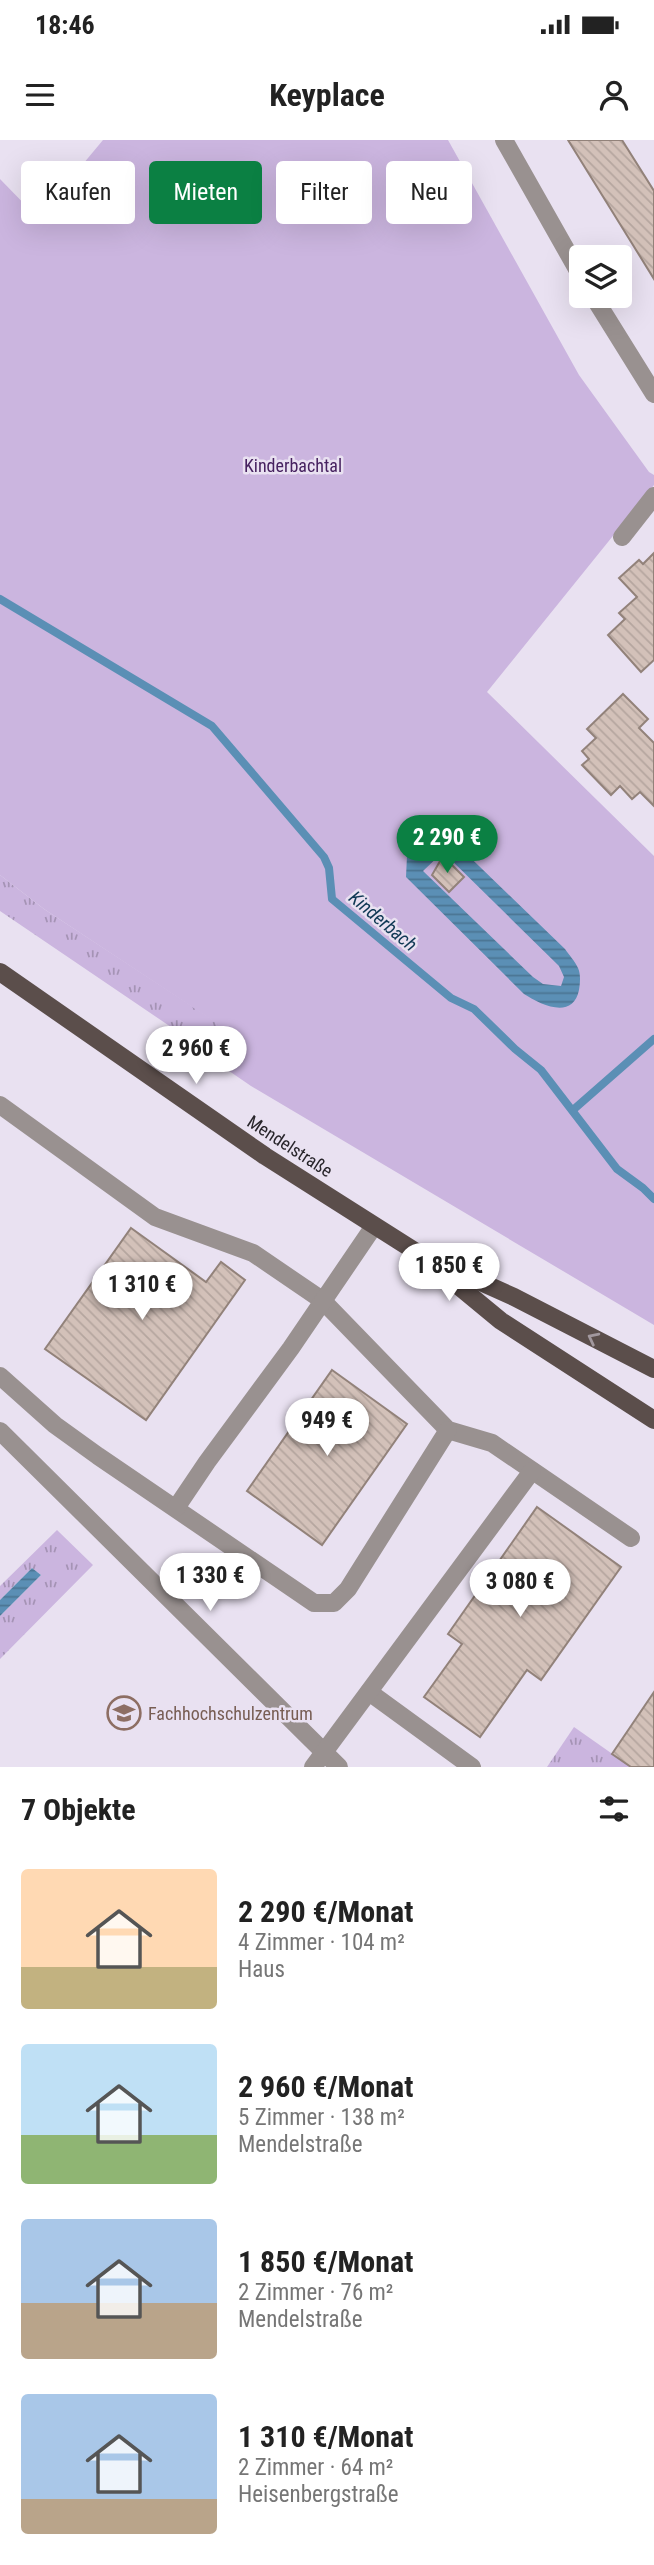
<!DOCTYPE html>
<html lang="de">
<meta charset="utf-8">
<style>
body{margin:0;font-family:"Roboto Condensed",sans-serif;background:#f6f6f6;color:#222;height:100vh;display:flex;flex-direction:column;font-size:26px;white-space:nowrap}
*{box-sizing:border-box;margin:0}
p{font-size:23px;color:#767676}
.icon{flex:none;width:38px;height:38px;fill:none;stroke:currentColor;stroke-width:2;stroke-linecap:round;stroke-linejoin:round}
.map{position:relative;height:1627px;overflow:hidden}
.details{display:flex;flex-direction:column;background:#fff;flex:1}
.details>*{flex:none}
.hud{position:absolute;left:21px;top:21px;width:612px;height:63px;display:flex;gap:14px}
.fabs{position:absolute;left:569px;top:105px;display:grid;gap:14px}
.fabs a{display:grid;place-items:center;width:63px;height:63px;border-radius:7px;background:#fff;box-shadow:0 7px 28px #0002;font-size:35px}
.price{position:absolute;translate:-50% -60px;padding:0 16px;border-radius:24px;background:#fff;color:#222;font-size:23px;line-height:46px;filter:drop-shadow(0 2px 4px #0008)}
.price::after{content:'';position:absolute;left:50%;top:42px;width:21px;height:16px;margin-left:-10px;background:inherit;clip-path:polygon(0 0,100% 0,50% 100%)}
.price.current{background:#0b8043;color:#fff}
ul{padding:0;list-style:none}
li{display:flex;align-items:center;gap:21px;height:175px;padding:0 21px}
li span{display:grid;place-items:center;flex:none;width:196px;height:140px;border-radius:7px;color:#555}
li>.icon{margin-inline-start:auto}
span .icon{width:84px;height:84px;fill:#fffc;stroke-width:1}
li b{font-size:30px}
h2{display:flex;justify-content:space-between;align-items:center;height:84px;padding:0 21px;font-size:30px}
.pill{padding:0 24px;border-radius:7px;background:#fff;box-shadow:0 7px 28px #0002;font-size:24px;line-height:63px}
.pill.current{background:#0b8043;color:#fff}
.status{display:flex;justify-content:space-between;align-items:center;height:49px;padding:0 35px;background:#fff;direction:ltr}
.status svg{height:19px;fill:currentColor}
header{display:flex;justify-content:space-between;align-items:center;height:91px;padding:0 21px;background:#fff;font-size:32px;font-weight:700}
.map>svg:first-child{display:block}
</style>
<div class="status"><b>18:46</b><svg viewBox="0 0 49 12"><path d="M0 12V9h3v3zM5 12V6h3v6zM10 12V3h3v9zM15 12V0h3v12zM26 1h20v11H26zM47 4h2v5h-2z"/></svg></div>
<header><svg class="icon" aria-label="menu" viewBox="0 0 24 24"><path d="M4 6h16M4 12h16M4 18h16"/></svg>Keyplace<svg class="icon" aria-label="person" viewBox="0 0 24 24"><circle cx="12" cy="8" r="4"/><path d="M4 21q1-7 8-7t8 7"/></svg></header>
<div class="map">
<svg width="654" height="1627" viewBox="0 0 654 1627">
<defs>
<pattern id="grass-tufts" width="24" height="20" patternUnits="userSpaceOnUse" patternTransform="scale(1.75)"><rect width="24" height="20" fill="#cbb5df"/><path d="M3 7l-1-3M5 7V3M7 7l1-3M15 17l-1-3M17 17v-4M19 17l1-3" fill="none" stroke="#a593b5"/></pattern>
<pattern id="water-rules" width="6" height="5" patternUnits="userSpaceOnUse" patternTransform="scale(1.75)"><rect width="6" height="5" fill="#5b8fb5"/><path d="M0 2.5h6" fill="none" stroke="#4b7593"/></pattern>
<pattern id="building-back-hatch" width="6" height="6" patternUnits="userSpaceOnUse" patternTransform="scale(1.75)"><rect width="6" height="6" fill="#d3c1b9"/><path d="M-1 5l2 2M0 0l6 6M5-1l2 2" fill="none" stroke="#b5a69f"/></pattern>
</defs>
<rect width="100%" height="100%" fill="#e9e1f1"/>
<g fill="url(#grass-tufts)">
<polygon points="0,735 44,769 219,884 255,944 0,771"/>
<polygon points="57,1390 93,1425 0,1519 0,1476 41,1435 32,1428 0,1460 0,1446"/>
<polygon points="574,1587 631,1627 547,1627"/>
</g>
<polygon fill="#cbb5df" points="103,0 448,0 579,235 649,332 654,335 654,345 487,552 654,716 654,1185 251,946 200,911 218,884 44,769 0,735 0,39 38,78"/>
<g fill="url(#water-rules)" fill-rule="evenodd">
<path d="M449 697 565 809C569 815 575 821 578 828 581 834 580 844 579 850 573 880 541 865 524 854L406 737 407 716 427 698ZM443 712 559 826 564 837 561 846 543 844 533 837 423 731Z"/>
<polygon points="32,1428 41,1435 0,1476 0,1460"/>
</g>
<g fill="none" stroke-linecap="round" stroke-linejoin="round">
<g stroke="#5b8fb5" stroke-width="8">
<polyline points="0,459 212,586 324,717 329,728 332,759 451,858 474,869 515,909 541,930 617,1029 643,1048 654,1059"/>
<polyline points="573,970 654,899"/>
</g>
</g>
<g fill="url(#building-back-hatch)" stroke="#92827a" stroke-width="2">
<polygon points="568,0 622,0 654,51 654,139"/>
<polygon points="654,413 654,520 641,532 608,495 625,479 619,473 637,457 619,438 639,420 643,424"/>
<polygon points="623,554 648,579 639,588 654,603 654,666 640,652 632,659 620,646 611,655 582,625 589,619 582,611 596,598 587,589"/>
<polygon points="443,716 464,737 449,752 432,735"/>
<polygon points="131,1088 206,1142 221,1122 245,1140 146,1280 45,1209"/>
<polygon points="332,1230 407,1284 322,1405 247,1351"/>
<polygon points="537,1367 621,1427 541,1540 527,1530 480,1597 424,1557 462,1504 448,1494"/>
<polygon points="654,1552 654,1627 631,1627 612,1614"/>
</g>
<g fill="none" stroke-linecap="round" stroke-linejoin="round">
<g stroke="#999190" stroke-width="18">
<polyline points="504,0 581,136"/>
<polyline points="593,156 654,254"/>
<polyline points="622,397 654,356"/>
<polyline points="0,965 155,1077 253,1113 322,1160 448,1290 492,1303 631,1398"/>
<polyline points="0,1236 55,1285 98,1316 314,1463 334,1463 348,1449 448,1290"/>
<polyline points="0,1291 339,1627"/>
<polyline points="176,1368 207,1322 291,1208 374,1086"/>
<polyline points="369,1552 472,1627"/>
<polyline points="313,1627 532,1331"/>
</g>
<g stroke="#5b4e4b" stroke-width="18">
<polyline points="0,832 265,1016 421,1115 501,1181 654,1280"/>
<polyline points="443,1125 514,1157 654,1229"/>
</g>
</g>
<defs><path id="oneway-chevron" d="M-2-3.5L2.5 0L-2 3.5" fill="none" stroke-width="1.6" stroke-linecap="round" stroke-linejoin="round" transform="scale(1.75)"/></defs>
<use stroke="#a2989e" href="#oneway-chevron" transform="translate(593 1198) rotate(-153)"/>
<defs>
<symbol id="university-ring" viewBox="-11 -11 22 22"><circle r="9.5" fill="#e9e1f1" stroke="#8d6e63" stroke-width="1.5"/><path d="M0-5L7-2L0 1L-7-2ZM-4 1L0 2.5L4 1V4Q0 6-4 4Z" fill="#8d6e63"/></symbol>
</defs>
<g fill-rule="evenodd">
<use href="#university-ring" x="105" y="1554" width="38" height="38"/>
</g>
<g text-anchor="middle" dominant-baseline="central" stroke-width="5" stroke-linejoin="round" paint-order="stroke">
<g font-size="18" fill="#472260" stroke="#e9e1f1">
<text x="293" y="325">Kinderbachtal</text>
</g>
<g font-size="18" fill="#28252b" stroke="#e9e1f1">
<text transform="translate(290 1006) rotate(33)">Mendelstraße</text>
</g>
<g font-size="18" fill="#785e54" stroke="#e9e1f1" text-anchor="start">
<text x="148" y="1573">Fachhochschulzentrum</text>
</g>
<g font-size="19" font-style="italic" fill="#0f3854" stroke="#e9e1f1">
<text transform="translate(383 781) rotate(40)">Kinderbach</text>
</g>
</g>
</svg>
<div class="fabs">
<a><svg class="icon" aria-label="layers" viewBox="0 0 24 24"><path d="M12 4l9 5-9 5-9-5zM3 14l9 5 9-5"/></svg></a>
</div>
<b class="price current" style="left:447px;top:735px">2 290 €</b>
<b class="price" style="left:196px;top:946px">2 960 €</b>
<b class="price" style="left:449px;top:1163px">1 850 €</b>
<b class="price" style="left:142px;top:1182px">1 310 €</b>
<b class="price" style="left:327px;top:1318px">949 €</b>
<b class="price" style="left:210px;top:1473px">1 330 €</b>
<b class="price" style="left:520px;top:1479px">3 080 €</b>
<div class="hud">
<a class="pill">Kaufen</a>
<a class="pill current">Mieten</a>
<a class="pill">Filter</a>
<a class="pill">Neu</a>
</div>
</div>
<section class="details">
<h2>7 Objekte<svg class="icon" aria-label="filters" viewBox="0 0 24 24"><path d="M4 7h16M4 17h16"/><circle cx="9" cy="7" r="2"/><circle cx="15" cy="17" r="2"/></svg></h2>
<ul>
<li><span style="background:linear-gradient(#ffd9b3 70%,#c2b280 0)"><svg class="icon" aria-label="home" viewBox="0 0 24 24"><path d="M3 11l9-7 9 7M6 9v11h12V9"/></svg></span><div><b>2 290 €/Monat</b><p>4 Zimmer · 104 m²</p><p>Haus</p></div></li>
<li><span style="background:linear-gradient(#bfe0f5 65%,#8fb573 0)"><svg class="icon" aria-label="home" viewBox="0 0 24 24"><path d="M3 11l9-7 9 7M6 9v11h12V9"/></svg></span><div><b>2 960 €/Monat</b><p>5 Zimmer · 138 m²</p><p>Mendelstraße</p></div></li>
<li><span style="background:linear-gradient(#a9c7e8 60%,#b9a48a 0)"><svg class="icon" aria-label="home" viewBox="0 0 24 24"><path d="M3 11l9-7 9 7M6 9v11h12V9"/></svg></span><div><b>1 850 €/Monat</b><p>2 Zimmer · 76 m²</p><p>Mendelstraße</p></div></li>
<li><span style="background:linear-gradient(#a9c7e8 75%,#b9a48a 0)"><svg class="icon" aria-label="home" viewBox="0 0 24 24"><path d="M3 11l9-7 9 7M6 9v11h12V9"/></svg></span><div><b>1 310 €/Monat</b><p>2 Zimmer · 64 m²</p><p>Heisenbergstraße</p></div></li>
</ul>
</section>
